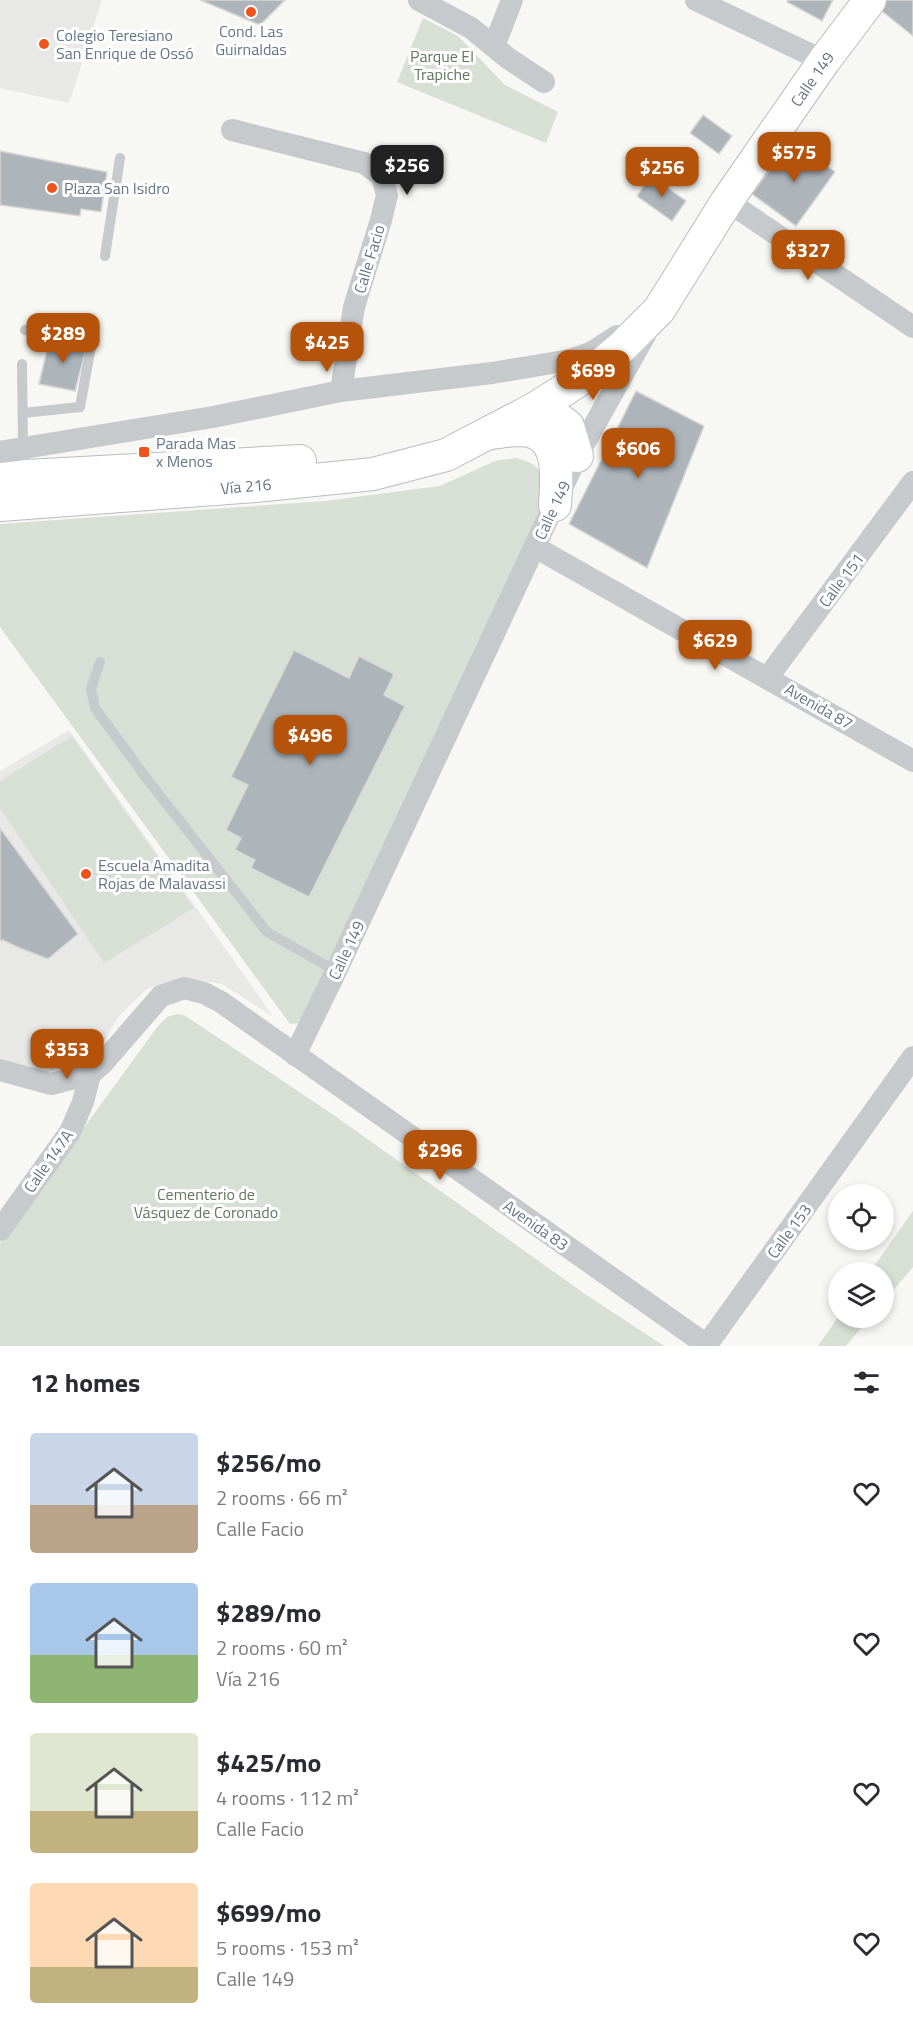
<!DOCTYPE html>
<meta charset="utf-8">
<style>
body{margin:0;font-family:"Titillium Web",sans-serif;background:#f2f2f3;color:#2b2b33;height:100vh;display:flex;flex-direction:column;font-size:22px;white-space:nowrap}
*{box-sizing:border-box;margin:0}
p{font-size:20px;color:#7c7c81}
.icon{flex:none;width:33px;height:33px;fill:none;stroke:currentColor;stroke-width:2;stroke-linecap:round;stroke-linejoin:round}
.map{position:relative;height:1346px;overflow:hidden}
.sheet{display:flex;flex-direction:column;background:#fff;flex:1}
.sheet>*{flex:none}
.buttons{position:absolute;left:828px;top:1184px;display:grid;gap:12px}
.buttons a{display:grid;place-items:center;width:66px;height:66px;border-radius:50%;background:#fff;box-shadow:0 3px 9px #0003;font-size:30px}
.price{position:absolute;translate:-50% -51px;padding:0 14px;border-radius:12px;background:#b45309;color:#fff;font-size:20px;line-height:39px;filter:drop-shadow(0 2px 3px #0008)}
.price::after{content:'';position:absolute;left:50%;top:36px;width:18px;height:14px;margin-left:-9px;background:inherit;clip-path:polygon(0 0,100% 0,50% 100%)}
.price.current{background:#222;color:#fff}
ul{padding:0;list-style:none}
li{display:flex;align-items:center;gap:18px;height:150px;padding:0 30px}
li span{display:grid;place-items:center;flex:none;width:168px;height:120px;border-radius:6px;color:#555}
li>.icon{margin-inline-start:auto}
span .icon{width:72px;height:72px;fill:#fffc;stroke-width:1}
li b{font-size:26px}
h2{display:flex;justify-content:space-between;align-items:center;height:72px;padding:0 30px;font-size:26px}
.map>svg:first-child{display:block}
</style>
<div class="map">
<svg width="913" height="1346" viewBox="0 0 913 1346">
<rect width="100%" height="100%" fill="#f7f7f3"/>
<g fill="#e8e9e7">
<polygon points="0,0 102,0 69,103 0,88"/>
<polygon points="69,730 252,986 272,1016 222,984 181,977 147,989 119,1016 103,1043 75,1066 49,1072 0,1060 0,771"/>
</g>
<g fill="#d8dfd4">
<polygon points="423,18 458,36 505,85 558,112 546,143 397,82"/>
<path d="M516 458C546 464 546 482 542 508L300 1023 290 1024 0 627V524L325 501 440 486 495 461Z"/>
<polygon points="72,736 194,908 104,963 0,808 0,781"/>
<polygon points="177,1014 184,1015 335,1116 585,1294 664,1346 0,1346 0,1243 158,1026 167,1017"/>
<polygon points="913,1211 913,1267 884,1301 884,1272 870,1272"/>
<polygon points="838,1317 870,1317 846,1346 818,1346"/>
</g>
<g fill="#adb5bb" stroke="#d8d8d6" stroke-width="1.5">
<polygon points="200,0 285,0 260,25"/>
<polygon points="788,0 833,0 822,21 787,2"/>
<polygon points="885,0 913,0 913,36 878,8"/>
<polygon points="703,115 732,136 719,154 690,133"/>
<polygon points="792,140 835,172 796,226 752,194"/>
<polygon points="0,151 107,172 101,212 81,209 80,216 0,205"/>
<polygon points="651,176 686,201 672,221 637,196"/>
<polygon points="50,338 87,345 75,391 39,384"/>
<polygon points="50,338 87,345 75,391 39,384"/>
<polygon points="636,391 704,426 647,568 569,524"/>
<polygon points="294,650 349,678 359,656 394,674 384,695 405,706 309,897 251,868 255,860 235,850 241,838 226,830 248,785 231,777"/>
<polygon points="0,828 78,934 48,959 17,947 3,940 0,941"/>
</g>
<g fill="none" stroke-linecap="round" stroke-linejoin="round">
<defs>
<g id="secondary">
<polyline points="534,409 548,411 568,426 577,456"/>
<path d="M491 433C501 432 511 430 520 430 562 431 557 476 555 505"/>
<polyline points="0,479 27,476 300,461"/>
<polyline points="0,505 255,486 373,474 446,455 534,409 575,383 603,363 622,347 659,310 727,201 824,61 870,0"/>
</g>
</defs>
<use href="#secondary" stroke="#b8bdc2" stroke-width="34"/>
<g stroke="#c6cacd" stroke-width="10">
<polyline points="105,256 120,158"/>
<polyline points="22,364 23,448 27,474"/>
<polyline points="23,413 80,407 92,341 25,330"/>
<polyline points="100,662 91,689 95,708 147,779 267,932 336,971"/>
</g>
<g stroke="#c6cacd" stroke-width="22">
<polyline points="419,0 471,28 509,59 544,82"/>
<polyline points="696,0 824,61"/>
<polyline points="494,46 512,0"/>
<polyline points="232,130 364,163 382,176 387,195 381,220 354,307 341,391"/>
<polyline points="727,201 913,327"/>
<polyline points="0,452 213,417 341,391 492,373 570,360 592,352 617,336"/>
<polyline points="535,547 913,761"/>
<polyline points="768,677 913,482"/>
<polyline points="295,1055 336,971 577,456 645,335"/>
<polyline points="0,1070 51,1084 90,1074"/>
<polyline points="0,1230 70,1132 83,1102 90,1074 102,1064 161,996 184,988 204,993 221,1002 708,1346"/>
<polyline points="706,1346 913,1057"/>
</g>
<use href="#secondary" stroke="#fff" stroke-width="32"/>
</g>
<g fill="#ef531b" stroke="#fff" stroke-width="2">
<circle cx="251" cy="12" r="6"/>
<circle cx="44" cy="44" r="6"/>
<circle cx="52" cy="188" r="6"/>
<rect x="138" y="446" width="12" height="12" rx="3"/>
<circle cx="86" cy="874" r="6"/>
</g>
<g text-anchor="middle" dominant-baseline="central" stroke-width="6" stroke-linejoin="round" paint-order="stroke">
<g font-size="16" fill="#647687" stroke="#fff" text-anchor="start">
<text x="251" y="31" text-anchor="middle">Cond. Las<tspan x="251" dy="18">Guirnaldas</tspan></text>
<text x="56" y="35">Colegio Teresiano<tspan x="56" dy="18">San Enrique de Ossó</tspan></text>
<text x="64" y="188">Plaza San Isidro</text>
<text x="156" y="443">Parada Mas<tspan x="156" dy="18">x Menos</tspan></text>
<text x="98" y="865">Escuela Amadita<tspan x="98" dy="18">Rojas de Malavassi</tspan></text>
</g>
<g font-size="16" fill="#64785f" stroke="#fff">
<text x="442" y="56">Parque El<tspan x="442" dy="18">Trapiche</tspan></text>
<text x="206" y="1194">Cementerio de<tspan x="206" dy="18">Vásquez de Coronado</tspan></text>
</g>
<g font-size="16" fill="#647687" stroke="#fff">
<text transform="translate(812 79) rotate(-55)">Calle 149</text>
<text transform="translate(369 259) rotate(-73)">Calle Facio</text>
<text transform="translate(246 486) rotate(-5)">Vía 216</text>
<text transform="translate(552 510) rotate(-65)">Calle 149</text>
<text transform="translate(841 580) rotate(-53)">Calle 151</text>
<text transform="translate(819 706) rotate(30)">Avenida 87</text>
<text transform="translate(346 950) rotate(-65)">Calle 149</text>
<text transform="translate(48 1161) rotate(-55)">Calle 147A</text>
<text transform="translate(536 1225) rotate(35)">Avenida 83</text>
<text transform="translate(789 1231) rotate(-54)">Calle 153</text>
</g>
</g>
</svg>
<div class="buttons">
<a><svg class="icon" aria-label="locate" viewBox="0 0 24 24"><circle cx="12" cy="12" r="6"/><path d="M12 2v4M12 18v4M2 12h4M18 12h4"/></svg></a>
<a><svg class="icon" aria-label="layers" viewBox="0 0 24 24"><path d="M12 4l9 5-9 5-9-5zM3 14l9 5 9-5"/></svg></a>
</div>
<b class="price" style="left:794px;top:183px">$575</b>
<b class="price current" style="left:407px;top:196px">$256</b>
<b class="price" style="left:662px;top:198px">$256</b>
<b class="price" style="left:808px;top:281px">$327</b>
<b class="price" style="left:63px;top:364px">$289</b>
<b class="price" style="left:327px;top:373px">$425</b>
<b class="price" style="left:593px;top:401px">$699</b>
<b class="price" style="left:638px;top:479px">$606</b>
<b class="price" style="left:715px;top:671px">$629</b>
<b class="price" style="left:310px;top:766px">$496</b>
<b class="price" style="left:67px;top:1080px">$353</b>
<b class="price" style="left:440px;top:1181px">$296</b>
</div>
<section class="sheet">
<h2>12 homes<svg class="icon" aria-label="filters" viewBox="0 0 24 24"><path d="M4 7h16M4 17h16"/><circle cx="9" cy="7" r="2"/><circle cx="15" cy="17" r="2"/></svg></h2>
<ul>
<li><span style="background:linear-gradient(#c9d6e8 60%,#b9a48a 0)"><svg class="icon" aria-label="home" viewBox="0 0 24 24"><path d="M3 11l9-7 9 7M6 9v11h12V9"/></svg></span><div><b>$256/mo</b><p>2 rooms · 66 m²</p><p>Calle Facio</p></div><svg class="icon" aria-label="heart" viewBox="0 0 24 24"><path d="M12 20l-8-8c-3-5 5-10 8-4 3-6 11-1 8 4z"/></svg></li>
<li><span style="background:linear-gradient(#a9c7e8 60%,#8fb573 0)"><svg class="icon" aria-label="home" viewBox="0 0 24 24"><path d="M3 11l9-7 9 7M6 9v11h12V9"/></svg></span><div><b>$289/mo</b><p>2 rooms · 60 m²</p><p>Vía 216</p></div><svg class="icon" aria-label="heart" viewBox="0 0 24 24"><path d="M12 20l-8-8c-3-5 5-10 8-4 3-6 11-1 8 4z"/></svg></li>
<li><span style="background:linear-gradient(#dfe7d0 65%,#c2b280 0)"><svg class="icon" aria-label="home" viewBox="0 0 24 24"><path d="M3 11l9-7 9 7M6 9v11h12V9"/></svg></span><div><b>$425/mo</b><p>4 rooms · 112 m²</p><p>Calle Facio</p></div><svg class="icon" aria-label="heart" viewBox="0 0 24 24"><path d="M12 20l-8-8c-3-5 5-10 8-4 3-6 11-1 8 4z"/></svg></li>
<li><span style="background:linear-gradient(#ffd9b3 70%,#c2b280 0)"><svg class="icon" aria-label="home" viewBox="0 0 24 24"><path d="M3 11l9-7 9 7M6 9v11h12V9"/></svg></span><div><b>$699/mo</b><p>5 rooms · 153 m²</p><p>Calle 149</p></div><svg class="icon" aria-label="heart" viewBox="0 0 24 24"><path d="M12 20l-8-8c-3-5 5-10 8-4 3-6 11-1 8 4z"/></svg></li>
</ul>
</section>
